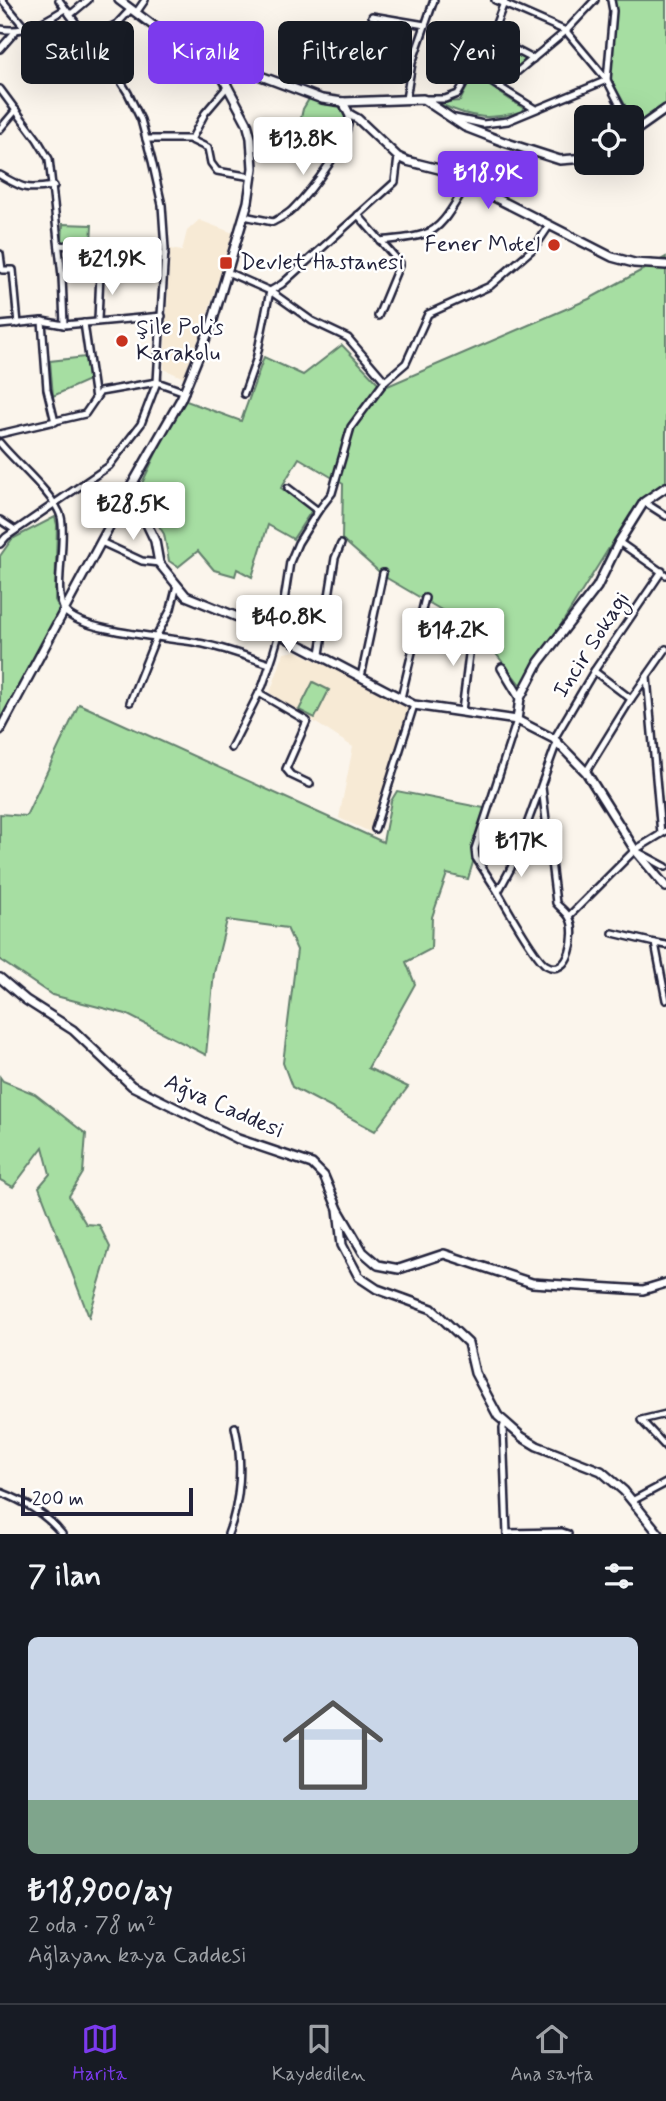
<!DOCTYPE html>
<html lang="tr">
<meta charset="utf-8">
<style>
body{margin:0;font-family:Mynerve,sans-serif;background:#242831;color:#f1f3f6;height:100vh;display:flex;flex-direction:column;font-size:26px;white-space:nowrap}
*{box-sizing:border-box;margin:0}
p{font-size:23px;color:#9ea1a6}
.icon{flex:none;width:38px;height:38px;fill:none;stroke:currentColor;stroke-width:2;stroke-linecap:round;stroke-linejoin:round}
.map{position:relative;height:1534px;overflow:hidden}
.drawer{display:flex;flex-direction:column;background:#171b24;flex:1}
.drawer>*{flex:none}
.guide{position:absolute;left:21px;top:21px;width:625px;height:63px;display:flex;gap:14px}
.buttons{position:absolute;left:574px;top:105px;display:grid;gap:14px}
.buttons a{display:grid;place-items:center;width:70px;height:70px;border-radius:10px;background:#171b24;box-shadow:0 7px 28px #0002;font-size:35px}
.scale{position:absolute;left:21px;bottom:18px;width:172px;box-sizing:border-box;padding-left:7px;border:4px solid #22223b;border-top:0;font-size:19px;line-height:24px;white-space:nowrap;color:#22223b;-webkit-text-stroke:5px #fff;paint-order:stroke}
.price{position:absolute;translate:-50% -60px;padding:0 16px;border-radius:7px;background:#fff;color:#222;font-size:23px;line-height:46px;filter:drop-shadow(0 2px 4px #0008)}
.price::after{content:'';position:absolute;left:50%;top:42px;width:21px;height:16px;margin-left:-10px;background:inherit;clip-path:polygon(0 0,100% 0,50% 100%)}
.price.current{background:#7c3aed;color:#fff}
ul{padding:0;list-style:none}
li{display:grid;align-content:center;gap:14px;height:371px;padding:0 28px}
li+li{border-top:2px solid #363941}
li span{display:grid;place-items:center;height:217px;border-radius:10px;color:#555}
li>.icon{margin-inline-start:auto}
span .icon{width:126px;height:126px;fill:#fffc;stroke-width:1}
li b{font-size:30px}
h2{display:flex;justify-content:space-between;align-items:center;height:84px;padding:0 28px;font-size:30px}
.tag{padding:0 24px;border-radius:10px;background:#171b24;box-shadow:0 7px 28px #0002;font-size:24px;line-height:63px}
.tag.current{background:#7c3aed;color:#fff}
.tabs{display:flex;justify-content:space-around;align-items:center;height:98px;border-top:2px solid #363941;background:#171b24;font-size:19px;color:#9ea1a6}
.tabs a{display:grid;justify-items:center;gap:4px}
.tabs .current{color:#7c3aed}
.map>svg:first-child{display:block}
</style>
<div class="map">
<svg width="666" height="1534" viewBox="0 0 666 1534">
<rect width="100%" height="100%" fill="#fbf5ec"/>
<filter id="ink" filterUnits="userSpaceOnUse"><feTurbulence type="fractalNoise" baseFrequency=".0143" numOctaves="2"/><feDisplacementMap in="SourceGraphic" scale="14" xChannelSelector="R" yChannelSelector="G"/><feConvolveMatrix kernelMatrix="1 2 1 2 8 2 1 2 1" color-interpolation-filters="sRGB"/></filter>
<g filter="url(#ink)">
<g fill="#f7ead5">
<polygon points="199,220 233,233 204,325 184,378 164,369 170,249 182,251 187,231"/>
<polygon points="296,651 411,706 377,835 339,818 353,747 270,693 284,653"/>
</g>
<g fill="#a6dea2" stroke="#64806e" stroke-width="2">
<polygon points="610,0 666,0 666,104 637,127 608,74 616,10"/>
<polygon points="493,40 528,59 501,84 477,69"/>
<path d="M473 75 526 110C491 121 473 119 440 104V102L460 101Z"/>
<path d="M314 98C321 100 331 101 338 105 350 112 349 128 339 135L315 127 307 143 296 140 303 109 309 99Z"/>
<polygon points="63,224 92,225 91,243 62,242"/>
<polygon points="666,257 666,487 631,513 522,687 479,632 385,577 342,539 343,484 299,458 281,488 312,510 293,539 268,525 252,577 237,569 235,576 214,570 198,551 178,567 169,561 164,534 138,492 181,399 241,421 264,357 303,375 342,345 383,388 589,299"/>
<polygon points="85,357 89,380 53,396 50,361"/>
<polygon points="55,517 57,525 55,600 61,612 0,727 0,556 12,539"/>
<polygon points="313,682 329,690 315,718 299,710"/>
<polygon points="79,704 383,842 391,801 397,791 489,809 468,879 447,874 432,917 431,949 406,962 415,984 368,1068 408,1087 375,1131 292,1087 283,1063 297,950 287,928 227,920 214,973 206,1055 126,1014 52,995 0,960 0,814 26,816"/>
<polygon points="0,1077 3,1081 35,1094 86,1134 83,1173 69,1196 86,1224 99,1225 110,1247 89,1317 39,1187 50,1174 43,1147 13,1187 0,1180"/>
</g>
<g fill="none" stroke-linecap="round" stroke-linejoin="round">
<defs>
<g id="street">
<polyline points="2,0 26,29"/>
<polyline points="495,0 566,31 607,80 626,117"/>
<polyline points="136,13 145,0"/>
<polyline points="70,15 88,0"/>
<polyline points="372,16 425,25"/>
<polyline points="51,18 74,45 65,52 77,65"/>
<path d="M0 29C26 34 44 22 65 9"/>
<polyline points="491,37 533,59"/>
<polyline points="89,39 117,24 131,9"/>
<polyline points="0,49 15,32"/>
<polyline points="472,70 535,109"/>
<polyline points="499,87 566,31 595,0"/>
<polyline points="0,89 37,139 49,159 62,276 64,325"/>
<polyline points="406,99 412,63 434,0"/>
<polyline points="423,99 445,99 458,94 491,37 505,0"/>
<polyline points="455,118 483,124 508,121 607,80 613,11 611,0"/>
<polyline points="0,129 16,110"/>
<polyline points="146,139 189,139 208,148 211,163 217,171 252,177"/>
<polyline points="191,140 205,113 228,86"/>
<path d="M0 175C24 189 26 190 54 186"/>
<polyline points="358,215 400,263 378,316"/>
<path d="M244 216 273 222C280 218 287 215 292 210 311 191 351 141 349 114"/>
<path d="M380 241C394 239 410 239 424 234 444 229 456 200 467 184"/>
<polyline points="59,245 165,255"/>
<polyline points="0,254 2,270 13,270 18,324"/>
<polyline points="227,272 270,291 312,321 348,338 385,381"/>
<polyline points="270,291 282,284 395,182 398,157"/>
<polyline points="98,320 100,273"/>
<polyline points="42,321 47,389 55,422"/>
<polyline points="84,323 95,399"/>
<polyline points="0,325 42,321 64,325 162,316"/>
<polyline points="244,394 256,360 270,291"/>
<polyline points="0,434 85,414 100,392 157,382 185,392"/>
<path d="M0 443C15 462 55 495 61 517 67 540 52 595 65 611 84 633 168 637 198 643 222 647 247 657 270 664"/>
<polyline points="288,488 318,511"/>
<polyline points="644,502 666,516"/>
<polyline points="0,520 15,530"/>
<polyline points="101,542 142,561 159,563"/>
<polyline points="619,542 666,575"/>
<polyline points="0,544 6,537 109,466 141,424 157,382 165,249 162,205 152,161 141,120 128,93 100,49 84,34 59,0"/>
<polyline points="320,654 335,558 341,544"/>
<polyline points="594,671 631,699"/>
<polyline points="361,677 383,573"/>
<polyline points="647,677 661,834"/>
<polyline points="259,693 307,721 286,769 291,775 310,784"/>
<polyline points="401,698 425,598"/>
<polyline points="130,702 156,637 171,609 177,585"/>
<polyline points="462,711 472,630"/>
<polyline points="554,739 594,671 662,571"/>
<polyline points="231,748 263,685 273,655 279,634 290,562 298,543 318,511 332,493 351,427 385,381 406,363 428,314 490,286 535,247 549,226"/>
<polyline points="586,772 631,699 666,649"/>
<path d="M542 787 556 903C560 908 568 913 570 919 577 932 570 979 546 965 536 959 506 906 498 892L511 868 557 742"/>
<polyline points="375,829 414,705"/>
<polyline points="638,852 666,867"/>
<polyline points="498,892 476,858 475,849 517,720"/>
<polyline points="569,916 635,850 666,831"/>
<polyline points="613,933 655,943 666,1000"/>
<polyline points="655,943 666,945"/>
<polyline points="666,1414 641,1420 666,1447"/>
<polyline points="505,1422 503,1428 507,1534"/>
<path d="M0 1492C24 1501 46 1514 62 1534"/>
<polyline points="632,1501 666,1483"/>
<polyline points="507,1533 562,1532 568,1534"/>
<path d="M228 1534C241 1501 243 1461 235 1427"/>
</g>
<g id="secondary">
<polyline points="223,78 233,73 258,75 322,99 343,102 423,99 465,127 504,142 560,160 586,158"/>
<polyline points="343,102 349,114 358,119 398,157 407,161 439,169 612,257 634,263 666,265"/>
<polyline points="632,133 666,109"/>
<polyline points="125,497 145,520 155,541 159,563 186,596 279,634 414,705 517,720"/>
<polyline points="502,668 520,698 517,720 554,739 586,772 635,850 666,887"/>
<polyline points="520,698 539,662 597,587 619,542 644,502 666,487"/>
<polyline points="0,730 125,497 181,399 212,323 248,202 253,168 251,138 247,123 223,78 119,0"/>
<polyline points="0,978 26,1000 73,1030 132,1086 238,1139 312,1164 324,1176 338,1209 342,1245 359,1277 377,1289 432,1309 468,1343 475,1373 498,1416 505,1422 522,1437 537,1446 601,1471 624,1491 659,1534"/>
<polyline points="339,1211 363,1252 378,1265 399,1269 444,1254 532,1283 643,1290 666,1283"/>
</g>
</defs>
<use href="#street" stroke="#22223b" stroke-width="10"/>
<use href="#secondary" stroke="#22223b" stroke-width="12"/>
<use href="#street" stroke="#fff" stroke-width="5"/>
<use href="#secondary" stroke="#fff" stroke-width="7"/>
</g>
</g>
<g fill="#c8321e" stroke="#fff" stroke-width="2.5">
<circle cx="554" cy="245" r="7"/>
<rect x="219" y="256" width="14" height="14" rx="3.5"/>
<circle cx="122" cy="341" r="7"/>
</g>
<g text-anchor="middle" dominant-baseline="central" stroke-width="5" stroke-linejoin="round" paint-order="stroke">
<g font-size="23" fill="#22223b" stroke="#fff" text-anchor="start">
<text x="540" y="245" text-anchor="end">Fener Motel</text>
<text x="240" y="263">Devlet Hastanesi</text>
<text x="136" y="328">Şile Polis<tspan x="136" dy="26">Karakolu</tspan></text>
</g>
<g font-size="23" fill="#22223b" stroke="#fff">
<text transform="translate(592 645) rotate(-57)">Incir Sokagi</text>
<text transform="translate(224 1107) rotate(24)">Ağva Caddesi</text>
</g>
</g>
</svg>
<div class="buttons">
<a><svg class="icon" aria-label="locate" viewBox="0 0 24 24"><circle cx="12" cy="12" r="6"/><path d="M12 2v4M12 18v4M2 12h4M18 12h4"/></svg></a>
</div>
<div class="scale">200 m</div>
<b class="price" style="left:303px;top:177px">₺13.8K</b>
<b class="price current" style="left:488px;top:211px">₺18.9K</b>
<b class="price" style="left:112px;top:297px">₺21.9K</b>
<b class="price" style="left:133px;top:542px">₺28.5K</b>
<b class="price" style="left:289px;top:655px">₺40.8K</b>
<b class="price" style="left:453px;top:668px">₺14.2K</b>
<b class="price" style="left:521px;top:879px">₺17K</b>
<div class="guide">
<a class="tag">Satılık</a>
<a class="tag current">Kiralık</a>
<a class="tag">Filtreler</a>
<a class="tag">Yeni</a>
</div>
</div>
<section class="drawer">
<h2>7 ilan<svg class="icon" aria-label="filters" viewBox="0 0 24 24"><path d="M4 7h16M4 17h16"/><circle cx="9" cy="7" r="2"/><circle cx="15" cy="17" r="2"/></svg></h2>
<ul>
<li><span style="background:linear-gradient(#c9d6e8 75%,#7fa58c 0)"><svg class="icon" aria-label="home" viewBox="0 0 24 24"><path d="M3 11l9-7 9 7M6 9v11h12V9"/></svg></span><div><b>₺18,900/ay</b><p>2 oda · 78 m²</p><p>Ağlayan kaya Caddesi</p></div></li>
</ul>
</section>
<nav class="tabs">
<a class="current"><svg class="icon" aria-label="map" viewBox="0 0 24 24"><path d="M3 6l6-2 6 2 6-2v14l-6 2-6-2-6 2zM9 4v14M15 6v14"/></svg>Harita</a>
<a><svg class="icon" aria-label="saved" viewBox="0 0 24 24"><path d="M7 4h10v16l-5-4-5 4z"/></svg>Kaydedilen</a>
<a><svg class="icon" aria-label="home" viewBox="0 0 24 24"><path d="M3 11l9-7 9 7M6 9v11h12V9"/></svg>Ana sayfa</a>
</nav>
